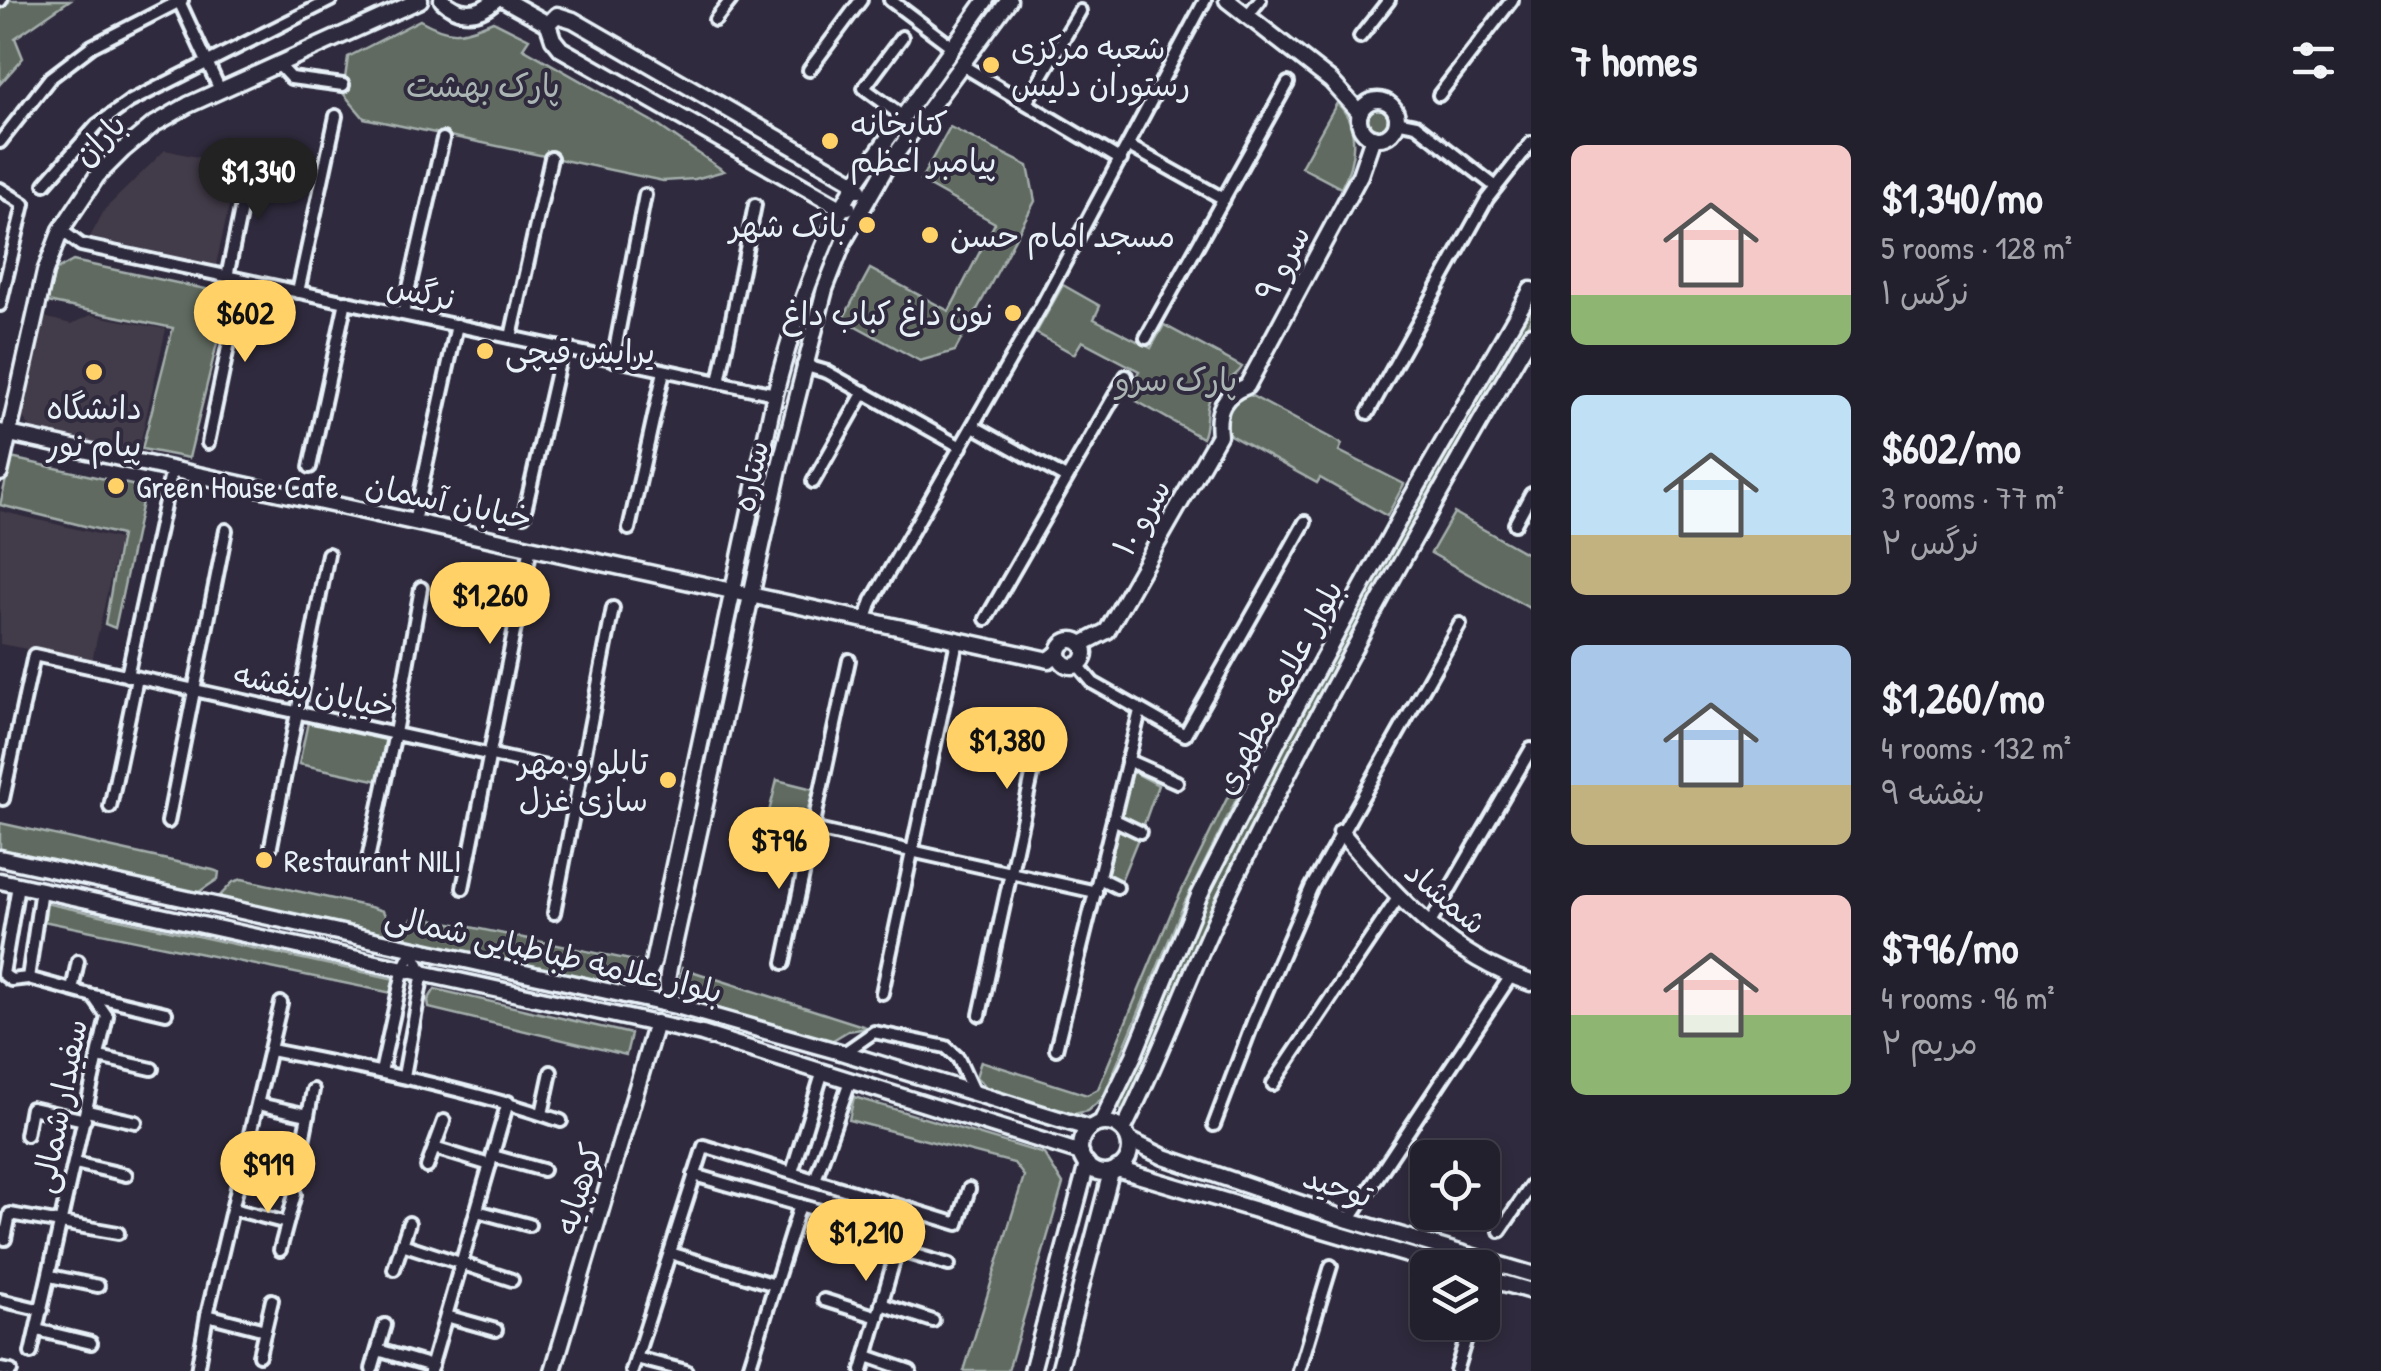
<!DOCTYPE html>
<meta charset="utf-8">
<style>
body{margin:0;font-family:"Patrick Hand","Playpen Sans Arabic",sans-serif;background:#2b2836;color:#f1f3f6;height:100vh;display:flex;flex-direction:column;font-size:38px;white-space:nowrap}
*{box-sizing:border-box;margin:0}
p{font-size:32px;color:#a3a3aa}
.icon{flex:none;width:55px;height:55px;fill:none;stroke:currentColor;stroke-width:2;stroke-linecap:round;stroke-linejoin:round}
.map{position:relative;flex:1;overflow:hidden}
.details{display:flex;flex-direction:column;background:#23202e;width:850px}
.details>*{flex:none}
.fabs{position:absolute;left:1410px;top:1140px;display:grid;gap:20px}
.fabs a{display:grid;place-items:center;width:90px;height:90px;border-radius:15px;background:#23202e;box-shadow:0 5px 15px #0003,0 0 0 2px #403e4a;font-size:50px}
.price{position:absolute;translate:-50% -85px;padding:0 22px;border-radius:35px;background:#ffd166;color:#111;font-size:32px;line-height:65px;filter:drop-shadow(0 2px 5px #0008)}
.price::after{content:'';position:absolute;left:50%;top:60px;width:30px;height:22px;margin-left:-15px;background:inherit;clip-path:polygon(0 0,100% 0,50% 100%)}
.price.on{background:#222;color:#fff}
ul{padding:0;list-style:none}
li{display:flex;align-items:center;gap:30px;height:250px;padding:0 40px}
li span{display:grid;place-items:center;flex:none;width:280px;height:200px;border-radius:15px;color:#555}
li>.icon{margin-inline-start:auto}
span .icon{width:120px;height:120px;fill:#fffc;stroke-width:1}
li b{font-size:42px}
h2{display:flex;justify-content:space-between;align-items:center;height:120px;padding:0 40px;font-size:42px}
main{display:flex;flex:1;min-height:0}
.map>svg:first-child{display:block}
</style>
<main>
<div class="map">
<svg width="1531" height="1371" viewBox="0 0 1531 1371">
<rect width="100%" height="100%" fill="#2f2a3d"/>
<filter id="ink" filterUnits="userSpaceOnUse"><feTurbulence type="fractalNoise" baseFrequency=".01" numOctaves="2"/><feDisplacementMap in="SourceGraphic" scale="20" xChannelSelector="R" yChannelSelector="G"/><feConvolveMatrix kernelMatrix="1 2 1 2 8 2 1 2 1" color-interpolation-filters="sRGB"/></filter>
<g filter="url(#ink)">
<g fill="#433b48">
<polygon points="165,150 238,166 216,265 90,237 105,209"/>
<polygon points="91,315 166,329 138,453 31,428 21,415 44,317 71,324"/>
<polygon points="0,511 119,539 92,661 0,644"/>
</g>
<g fill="#606b60" stroke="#a4aeac" stroke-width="2.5">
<polygon points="0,0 70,0 15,38 23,58 0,84"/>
<path d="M420 20C450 37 461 35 493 21L529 39 523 48 653 122 724 171 695 179 663 181 364 118 343 93 348 57Z"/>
<path d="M1337 103C1361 125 1355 163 1341 188L1301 167Z"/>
<circle cx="1376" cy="119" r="12"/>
<polygon points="950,127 1028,166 1035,201 955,351 920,361 843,319 870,269 949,311 995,223 920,181"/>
<polygon points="73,261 229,294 189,458 142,449 173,328 43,301 55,271"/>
<path d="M1063 285 1100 306 1094 319 1151 348 1164 325 1242 367C1235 380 1219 381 1211 396 1203 410 1209 425 1202 438L1126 395 1139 371 1082 341 1074 354 1036 333Z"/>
<polygon points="1531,301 1531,319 1424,501 1236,857 1125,1114 1119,1108 1206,893 1338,643"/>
<path d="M1250 395 1342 444 1339 451 1404 484 1387 516 1320 478 1317 483 1230 435C1223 420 1226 410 1237 398Z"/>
<polygon points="11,458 145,488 115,628 105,624 121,535 0,505"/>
<polygon points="1454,513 1531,556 1531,609 1431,553"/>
<polygon points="308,722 388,738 379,781 299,764"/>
<polygon points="1130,770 1158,785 1143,827 1118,814"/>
<polygon points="1239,774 1247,778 1184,904 1103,1098 1087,1111 1070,1115 987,1088 976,1077 981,1061 1087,1095 1098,1089 1171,913"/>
<polygon points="777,780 813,789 797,853 761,844"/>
<polygon points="0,823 213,870 219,872 218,879 193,896 0,854"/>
<polygon points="1116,826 1139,836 1120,883 1104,874"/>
<polygon points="242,879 370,907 383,911 391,928 387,936 217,899 233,882"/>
<polygon points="45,903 395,979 392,993 43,921"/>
<polygon points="422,917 645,963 630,984 618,987 415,944 406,936 405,927 412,919"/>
<polygon points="682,968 869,1028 848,1031 828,1043 702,1003 689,995 679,982"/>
<polygon points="435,989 631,1034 626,1055 429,1008 428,1000"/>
<polygon points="854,1097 1044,1154 1063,1184 1008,1371 964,1371 1024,1176 1014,1163 849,1120"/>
</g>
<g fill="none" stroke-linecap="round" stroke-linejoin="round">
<defs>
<g id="street">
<polyline points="890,0 951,46"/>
<polyline points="0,1 1,0"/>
<polyline points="179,1 220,90"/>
<polyline points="1247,16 1260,0"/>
<polyline points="715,20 731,0"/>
<polyline points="1360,37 1389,0"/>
<polyline points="278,64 291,78 343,85"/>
<polyline points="960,64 1121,160"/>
<polyline points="809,70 861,0"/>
<polyline points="1439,95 1512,0"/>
<polyline points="1026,103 1080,11"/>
<polyline points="902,116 864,88 902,37"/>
<polyline points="1396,121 1416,125 1496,187"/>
<polyline points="0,142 50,78 92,46 182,0"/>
<polyline points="1129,146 1224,199"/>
<polyline points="45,184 97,125 129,102 331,0"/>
<polyline points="0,189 24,204 0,305"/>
<polyline points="61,230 81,245 775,394"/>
<polyline points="227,277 251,161"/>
<polyline points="298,292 336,116"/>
<polyline points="403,314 443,139"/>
<polyline points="511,337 551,158"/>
<polyline points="1146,338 1288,83"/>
<polyline points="613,360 645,195"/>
<polyline points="803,365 827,372 961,447"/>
<polyline points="719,382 755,205"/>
<polyline points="1368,413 1487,199 1531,143"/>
<polyline points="973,426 1066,478"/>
<polyline points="208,443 242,280"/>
<polyline points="310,467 346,301"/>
<polyline points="813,482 864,392"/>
<polyline points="524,515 562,349"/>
<polyline points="414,522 457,325"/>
<polyline points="1515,524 1531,494"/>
<polyline points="629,529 664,371"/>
<polyline points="866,619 872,601 1043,303 1205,0"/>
<polyline points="986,619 1126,376"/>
<polyline points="1078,665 1093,683 1185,735 1305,522"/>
<polyline points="127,676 172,469"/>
<polyline points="1127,760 1177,782"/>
<polyline points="3,799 34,655 583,775"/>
<polyline points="110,807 137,678"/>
<polyline points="1113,819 1140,832"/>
<polyline points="168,822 226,530"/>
<polyline points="812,829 1096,892"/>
<polyline points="271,846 328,554"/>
<polyline points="367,864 395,733 421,588"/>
<polyline points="1099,878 1117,887"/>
<polyline points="18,885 3,974 11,980 28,978 41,889"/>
<polyline points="463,888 531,547"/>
<polyline points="554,913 613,608"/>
<polyline points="1429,925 1531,749"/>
<polyline points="784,963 849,660"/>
<polyline points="28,978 93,996 107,1016 31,1353"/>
<polyline points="72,990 78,961"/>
<polyline points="882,993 957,641"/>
<polyline points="94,996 166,1013"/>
<polyline points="980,1015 1044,720"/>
<polyline points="1056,1049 1140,711"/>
<path d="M271 1050C369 1070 467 1088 561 1121"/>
<polyline points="844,1053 874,1032 946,1047 958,1058 974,1093"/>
<polyline points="99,1057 152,1069"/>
<polyline points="381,1072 404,967 412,951"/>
<polyline points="404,1076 423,972 412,951"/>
<polyline points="1273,1084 1398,898"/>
<polyline points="258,1104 308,1115"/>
<polyline points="87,1111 136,1122"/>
<polyline points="542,1114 551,1072"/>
<polyline points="1214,1125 1253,1022 1311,888 1460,624"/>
<polyline points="26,1135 31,1108 85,1120"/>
<polyline points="303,1141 313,1090"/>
<polyline points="434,1148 490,1165"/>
<polyline points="493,1156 543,1170"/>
<polyline points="75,1163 126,1175"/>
<polyline points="427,1167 444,1121"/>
<polyline points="792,1172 823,1071"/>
<polyline points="694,1175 901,1234"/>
<polyline points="815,1180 850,1081"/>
<polyline points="233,1209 287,1223"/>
<polyline points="477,1211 529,1225"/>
<polyline points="1349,1220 1511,976"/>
<polyline points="1500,1231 1531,1186"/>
<polyline points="5,1239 10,1214 118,1233"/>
<polyline points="402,1244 512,1280"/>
<polyline points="280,1250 295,1194"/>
<polyline points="897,1250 949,1265"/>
<polyline points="670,1253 775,1285"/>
<polyline points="394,1269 409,1223"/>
<polyline points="50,1276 98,1286"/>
<polyline points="0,1300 42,1310"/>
<polyline points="824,1300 878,1317"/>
<polyline points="881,1304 933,1321"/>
<polyline points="207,1315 265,1330"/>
<polyline points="446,1316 496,1330"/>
<polyline points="37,1330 91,1343"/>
<polyline points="378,1350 432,1366"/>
<polyline points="259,1355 272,1300"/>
<polyline points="867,1356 910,1371"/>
<polyline points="636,1358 686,1371"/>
<polyline points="0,1369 11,1371"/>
<polyline points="372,1369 385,1325"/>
<polyline points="197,1371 207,1315 281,1003"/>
<polyline points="430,1371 508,1102"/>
<polyline points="632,1371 704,1146 958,1224 969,1189"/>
<polyline points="748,1371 800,1205"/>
<polyline points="862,1371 909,1208"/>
<polyline points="1299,1371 1331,1266"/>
<polyline points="1456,1371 1471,1322"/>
</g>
<g id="secondary">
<path d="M442 0C459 16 478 16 495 0"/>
<polyline points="505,0 548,24 557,15 573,20 856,183 859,190"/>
<polyline points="1227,0 1331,81 1360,113"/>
<polyline points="548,24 553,39 561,49 841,208 848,207"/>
<circle cx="1378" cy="119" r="19"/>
<polyline points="0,432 1049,660 1059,652"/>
<polyline points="0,473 45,272 61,230 97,176 123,150 153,125 188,105 420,0"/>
<circle cx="1072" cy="653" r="13"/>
<path d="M1082 644 1107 631 1219 435C1216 410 1223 395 1247 386L1360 175 1373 137"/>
<path d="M1341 832C1395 896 1449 956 1531 983"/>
<polyline points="0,858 680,1007 844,1053 1088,1128"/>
<polyline points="0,881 702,1034 1081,1153"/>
<path d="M625 995 630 996 643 985 653 963 775 394C794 321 817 248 856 183L986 0"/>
<path d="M679 1007C666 998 666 983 669 968L779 469 825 289 844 241 885 169 1009 0"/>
<polyline points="1101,1123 1134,1055 1199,896 1280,737 1407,505 1531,290"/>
<circle cx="1105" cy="1148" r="25"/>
<path d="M1123 1130C1160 1058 1186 981 1221 908 1315 712 1422 522 1531 334"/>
<polyline points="1131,1141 1164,1157 1349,1220 1531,1274"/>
<polyline points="1117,1169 1452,1268"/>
<polyline points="1482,1277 1531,1291"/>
<polyline points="553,1371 656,1023"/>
<polyline points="1032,1371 1087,1164"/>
<polyline points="1059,1371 1111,1172"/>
</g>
</defs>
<use href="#street" stroke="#e8f1f8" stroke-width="18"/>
<use href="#secondary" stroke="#e8f1f8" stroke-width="21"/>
<use href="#street" stroke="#2f2a3d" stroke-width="10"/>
<use href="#secondary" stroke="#2f2a3d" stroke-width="14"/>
</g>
</g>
<g fill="#ffd166" stroke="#2f2a3d" stroke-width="4">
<circle cx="991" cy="65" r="10"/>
<circle cx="830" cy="141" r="10"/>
<circle cx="867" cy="225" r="10"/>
<circle cx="930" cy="235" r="10"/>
<circle cx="1013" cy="313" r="10"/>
<circle cx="485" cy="351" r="10"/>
<circle cx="94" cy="372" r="10"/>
<circle cx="116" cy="486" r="10"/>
<circle cx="668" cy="780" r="10"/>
<circle cx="264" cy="860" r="10"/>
</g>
<g text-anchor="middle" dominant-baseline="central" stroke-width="8" stroke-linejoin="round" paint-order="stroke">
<g font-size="32" fill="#e8f1f8" stroke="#2f2a3d" text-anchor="start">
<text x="1011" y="47">شعبه مرکزی<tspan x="1011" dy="37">رستوران دلیس</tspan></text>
<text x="850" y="123">کتابخانه<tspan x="850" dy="37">پیامبر اعظم</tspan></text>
<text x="847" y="225" text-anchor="end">بانک شهر</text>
<text x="950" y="235">مسجد امام حسن</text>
<text x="993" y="313" text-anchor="end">نون داغ کباب داغ</text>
<text x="505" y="351">یرایش قیچی</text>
<text x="94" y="407" text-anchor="middle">دانشگاه<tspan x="94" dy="37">پیام نور</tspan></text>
<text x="136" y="486">Green House Cafe</text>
<text x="648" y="762" text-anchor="end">تابلو و مهر<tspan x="648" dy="37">سازی غزل</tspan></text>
<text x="284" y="860">Restaurant NILI</text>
</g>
<g font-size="32" fill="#abb5b4" stroke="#2f2a3d">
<text x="483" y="85">پارک بهشت</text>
<text x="1176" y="379">پارک سرو</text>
</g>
<g font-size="32" fill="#e8f1f8" stroke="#2f2a3d">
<text transform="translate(99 139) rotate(-45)">باران</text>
<text transform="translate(1282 263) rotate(-62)">سرو ۹</text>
<text transform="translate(421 292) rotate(12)">نرگس</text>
<text transform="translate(750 476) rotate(-78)">ستاره</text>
<text transform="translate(449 501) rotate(12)">خیابان آسمان</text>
<text transform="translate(1141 517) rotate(-60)">سرو ۱۰</text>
<text transform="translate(1278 687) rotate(-62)">بلوار علامه مطهری</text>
<text transform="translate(314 690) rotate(12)">خیابان بنفشه</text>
<text transform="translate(1446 897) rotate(40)">شمشاد</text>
<text transform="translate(554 953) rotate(13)">بلوار علامه طباطبایی شمالی</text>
<text transform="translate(59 1106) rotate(-79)">سفیدار شمالی</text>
<text transform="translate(1338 1186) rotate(18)">توحید</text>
<text transform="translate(578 1189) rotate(-73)">کوهپایه</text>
</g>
</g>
</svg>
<div class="fabs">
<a><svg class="icon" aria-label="locate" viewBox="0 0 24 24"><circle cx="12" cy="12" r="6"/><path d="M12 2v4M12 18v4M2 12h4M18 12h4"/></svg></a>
<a><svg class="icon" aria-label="layers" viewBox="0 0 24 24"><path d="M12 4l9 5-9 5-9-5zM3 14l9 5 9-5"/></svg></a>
</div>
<b class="price on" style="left:258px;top:223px">$1,340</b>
<b class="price" style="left:245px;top:365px">$602</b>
<b class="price" style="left:490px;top:647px">$1,260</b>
<b class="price" style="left:1007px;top:792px">$1,380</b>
<b class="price" style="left:779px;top:892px">$796</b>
<b class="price" style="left:268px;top:1216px">$919</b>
<b class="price" style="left:866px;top:1284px">$1,210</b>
</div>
<section class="details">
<h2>7 homes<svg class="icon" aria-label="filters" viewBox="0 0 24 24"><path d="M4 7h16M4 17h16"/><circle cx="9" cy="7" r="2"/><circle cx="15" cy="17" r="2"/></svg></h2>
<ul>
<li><span style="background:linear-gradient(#f6c9c9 75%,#8fb573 0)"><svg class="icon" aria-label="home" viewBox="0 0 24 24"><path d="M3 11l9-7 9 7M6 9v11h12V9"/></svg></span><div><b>$1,340/mo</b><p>5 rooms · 128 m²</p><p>نرگس ۱</p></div></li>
<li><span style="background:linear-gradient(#bfe0f5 70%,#c2b280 0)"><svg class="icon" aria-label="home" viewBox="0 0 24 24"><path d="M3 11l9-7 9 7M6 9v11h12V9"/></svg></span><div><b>$602/mo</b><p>3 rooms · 77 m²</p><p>نرگس ۲</p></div></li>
<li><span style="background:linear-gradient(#a9c7e8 70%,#c2b280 0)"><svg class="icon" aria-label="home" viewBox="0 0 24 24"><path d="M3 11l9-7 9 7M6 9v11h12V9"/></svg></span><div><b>$1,260/mo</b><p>4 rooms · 132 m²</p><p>بنفشه ۹</p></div></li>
<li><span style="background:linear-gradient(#f6c9c9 60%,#8fb573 0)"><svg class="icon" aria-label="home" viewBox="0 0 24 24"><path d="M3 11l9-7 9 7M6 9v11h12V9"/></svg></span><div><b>$796/mo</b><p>4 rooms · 96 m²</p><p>مریم ۲</p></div></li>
</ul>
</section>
</main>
